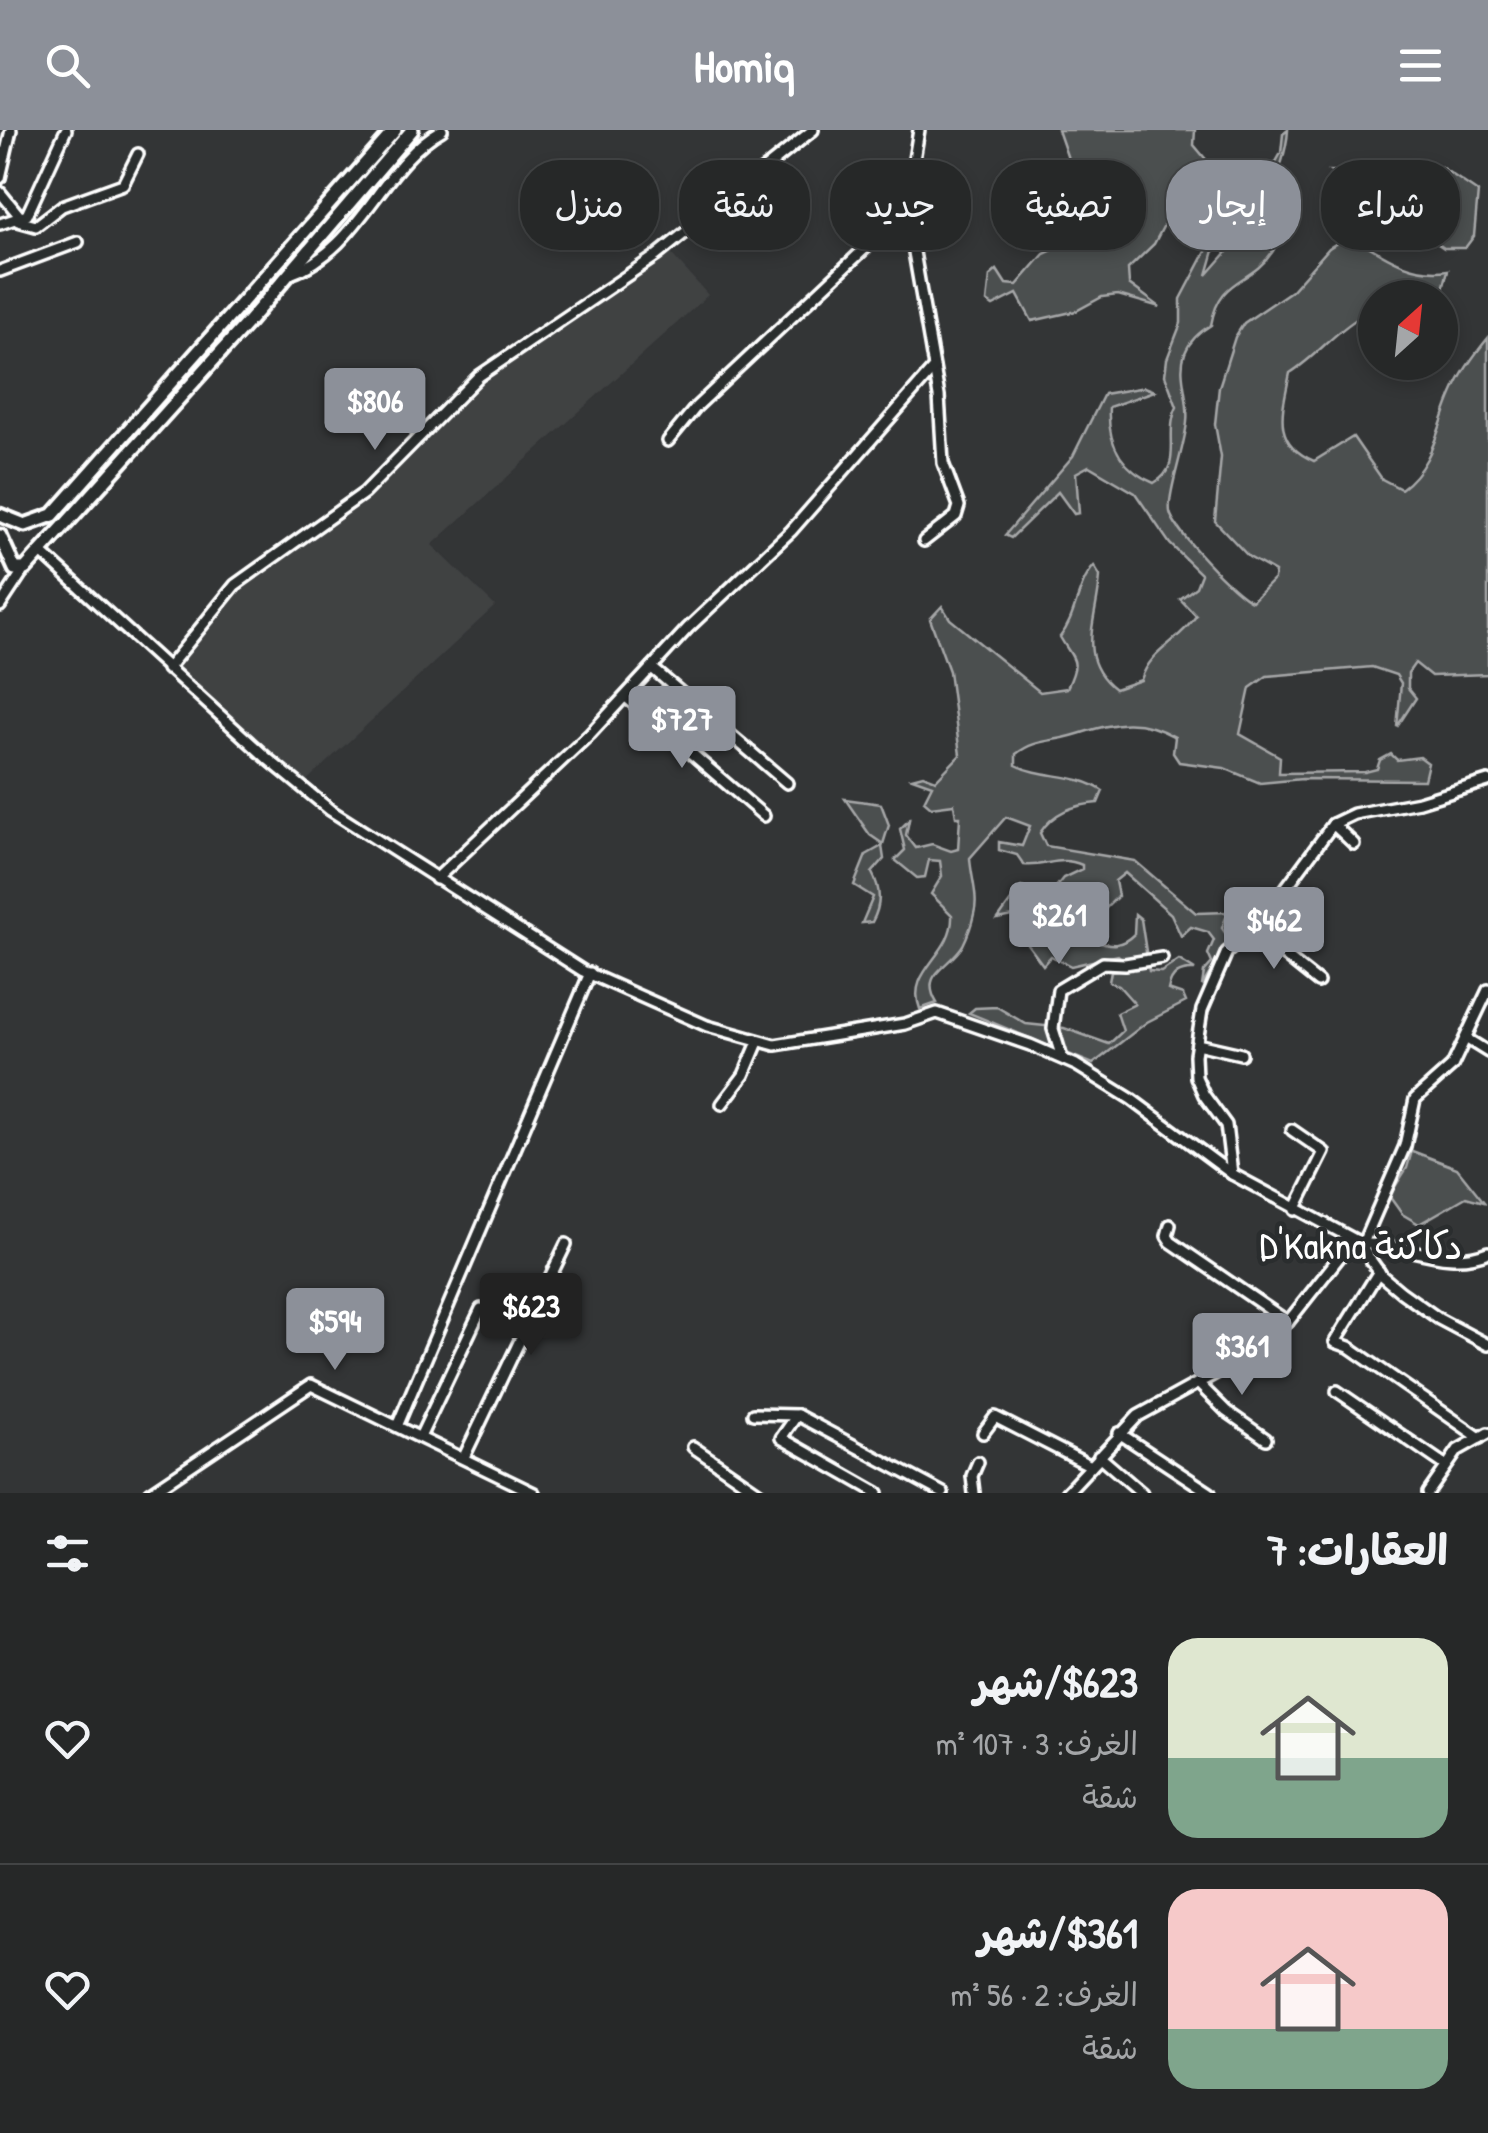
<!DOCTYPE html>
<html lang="ar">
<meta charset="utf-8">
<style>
body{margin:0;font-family:"Patrick Hand","Playpen Sans Arabic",sans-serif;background:#323434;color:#f1f3f6;direction:rtl;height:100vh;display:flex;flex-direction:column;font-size:38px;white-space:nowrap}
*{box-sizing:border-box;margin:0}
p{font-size:32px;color:#a4a6a8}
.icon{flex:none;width:55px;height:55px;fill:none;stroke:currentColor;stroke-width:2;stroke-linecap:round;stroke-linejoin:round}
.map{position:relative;height:1363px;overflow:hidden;direction:ltr}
.details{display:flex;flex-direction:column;background:#262828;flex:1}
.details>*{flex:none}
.banner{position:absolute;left:30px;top:30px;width:1430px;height:90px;direction:rtl;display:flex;gap:20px}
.needle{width:65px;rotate:27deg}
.controls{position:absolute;left:1358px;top:150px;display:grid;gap:20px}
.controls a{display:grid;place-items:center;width:100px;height:100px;border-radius:50%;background:#262828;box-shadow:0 5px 15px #0003,0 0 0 2px #424445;font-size:50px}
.price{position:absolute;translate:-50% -85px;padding:0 22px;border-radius:10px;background:#8c9099;color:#fff;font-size:32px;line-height:65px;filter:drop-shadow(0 2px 5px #0008)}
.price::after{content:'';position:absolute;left:50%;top:60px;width:30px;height:22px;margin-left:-15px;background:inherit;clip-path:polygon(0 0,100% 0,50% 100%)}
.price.on{background:#222;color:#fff}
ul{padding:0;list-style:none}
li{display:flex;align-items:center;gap:30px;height:250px;padding:0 40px}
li+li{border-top:2px solid #424445}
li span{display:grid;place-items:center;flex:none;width:280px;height:200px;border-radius:30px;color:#555}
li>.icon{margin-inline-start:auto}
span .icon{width:120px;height:120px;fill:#fffc;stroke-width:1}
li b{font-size:42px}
h2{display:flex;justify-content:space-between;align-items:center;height:120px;padding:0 40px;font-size:42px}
.tag{padding:0 35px;border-radius:40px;background:#262828;box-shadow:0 5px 15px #0003,0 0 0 2px #424445;font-size:35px;line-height:90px}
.tag.on{background:#8c9099;color:#fff}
header{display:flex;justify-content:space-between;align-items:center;height:130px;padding:0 40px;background:#8c9099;color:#fff;font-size:45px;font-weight:700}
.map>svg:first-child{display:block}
</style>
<header><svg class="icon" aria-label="menu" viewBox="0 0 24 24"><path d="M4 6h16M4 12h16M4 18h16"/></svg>Homiq<svg class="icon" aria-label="search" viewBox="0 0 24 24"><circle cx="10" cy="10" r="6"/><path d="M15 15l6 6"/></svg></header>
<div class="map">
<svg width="1488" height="1363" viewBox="0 0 1488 1363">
<rect width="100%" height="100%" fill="#333536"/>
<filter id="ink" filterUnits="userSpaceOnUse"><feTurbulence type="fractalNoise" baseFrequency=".01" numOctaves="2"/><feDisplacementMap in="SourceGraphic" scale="20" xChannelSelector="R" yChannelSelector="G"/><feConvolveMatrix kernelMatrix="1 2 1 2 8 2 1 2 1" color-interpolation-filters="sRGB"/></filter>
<g filter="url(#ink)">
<polygon fill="#404243" points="665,117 708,165 432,415 495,476 303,654 180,544 177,536 235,459 362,373 498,237 500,240 525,214"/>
<g fill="#4c4f50" stroke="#a6a7a8" stroke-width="2.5">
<polygon points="1058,0 1195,0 1194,15 1220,46 1202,75 1174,76 1154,114 1128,139 1129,154 1160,177 1118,165 1102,167 1076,181 1032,191 1017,164 993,176 987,172 990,146 997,140 1006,154 1017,155 1044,124 1085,105 1083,72"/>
<path d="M1288 0C1287 27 1273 50 1272 77 1272 95 1284 103 1273 121 1250 156 1220 145 1211 195 1199 202 1190 210 1185 223 1177 245 1190 268 1187 292 1185 316 1167 365 1170 382 1173 399 1235 465 1252 471L1274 449 1275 442 1249 427 1215 391 1221 327 1215 294 1219 257 1235 207 1244 193 1291 161 1329 118 1350 105C1382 124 1410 146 1448 140L1440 171V168H1375V190L1360 187C1334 202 1316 227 1290 243 1282 282 1271 313 1314 331L1353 307 1382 349 1401 359C1434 335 1437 297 1453 262 1462 241 1474 225 1488 208V544L1431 546 1415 533 1408 543V558L1416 568 1397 597 1401 553 1396 545 1372 537 1267 546 1250 558 1240 604 1280 627 1279 643 1365 642 1377 639 1380 630 1391 624 1397 630 1420 627 1428 633 1424 650 1302 649 1260 653 1224 638 1179 632 1173 623 1175 607C1133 583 1108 596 1067 607 1048 612 1034 610 1016 624V635C1044 649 1076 642 1103 661L1098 673C1074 675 1053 682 1040 703L1046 716 1135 731 1196 783 1228 782 1222 798 1230 810 1202 856 1204 842 1212 833 1208 824 1214 810 1208 802 1191 797 1181 806 1171 784 1125 743 1115 751 1118 766 1097 787 1095 810C1111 816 1121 817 1134 804L1135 784 1141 789 1149 841 1161 842 1179 830 1195 840C1180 839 1171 844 1168 860L1183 865 1186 872 1147 892 1093 934 969 883 975 878 997 877 1026 894 1064 898 1109 914 1123 901 1117 883 1135 874 1119 856 1109 852 1111 841 1133 838 1118 825 1071 836 1051 826 1043 835 1022 807 1049 789 1050 779 998 789 1021 757H1056L1063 748 1082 739V735C1059 725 1047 737 1024 735L1017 725 999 720V712L1022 716 1030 696 1006 687 970 728C971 747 979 767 974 784 972 793 967 807 963 815 949 838 919 843 937 873L920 879C905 840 954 825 952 785L931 764 942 746 940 731 929 730 925 747 917 748 895 730 905 720 900 699 909 690 906 705 916 718 932 714 951 721 958 719 960 687H956L954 674 931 677 924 671 932 655 912 648 923 645 936 650 960 625 949 541 930 489 942 476 950 489 1040 562 1067 558C1081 528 1074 532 1060 507 1077 486 1076 456 1094 436L1100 446C1098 489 1074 527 1115 559L1141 550C1150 520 1179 512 1196 486L1180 469 1196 457 1201 444 1170 414 1135 363 1089 336 1076 343 1079 383 1074 384 1058 362 1011 408 1005 405 1073 326 1104 264 1145 257 1155 261 1109 277C1107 311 1120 339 1154 353 1185 336 1163 304 1177 277L1165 245 1167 229 1181 193V169L1209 116 1215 117 1207 145 1250 96 1252 74 1281 23 1283 4Z"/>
<polygon points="1441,37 1478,62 1474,106 1465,118 1444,118 1330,41 1376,42 1435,60"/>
<polygon points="845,669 881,674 889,695 883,714 870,705"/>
<path d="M882 716 884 729 872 743C881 759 881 776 872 792L862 793 873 767 854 755 866 725Z"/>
<polygon points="1412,1021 1457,1038 1484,1072 1466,1067 1419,1094 1402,1084 1389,1066 1407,1038"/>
</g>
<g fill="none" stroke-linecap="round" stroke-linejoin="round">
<defs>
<g id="minor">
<polyline points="919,0 911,47 910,99 939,266 943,333 959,376 956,386 924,411"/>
<polyline points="0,48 11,0"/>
<polyline points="0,62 22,89"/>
<polyline points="18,91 36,96 62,76 123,54 138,24"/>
<polyline points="0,94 27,85 66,0"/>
<polyline points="0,141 78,112"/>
<path d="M290 144C360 120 381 34 442 0"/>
<polyline points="668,311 696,277 908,78"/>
<polyline points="41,422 268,629 330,680 583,841 707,896 775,915 905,894 937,883 1030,915 1076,935 1131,969 1232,1044 1357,1111 1382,1146 1401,1162 1439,1189 1488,1215"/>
<polyline points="0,476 23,441"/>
<polyline points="652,538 787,653"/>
<polyline points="167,539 235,455 364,363 479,246 656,126 813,0"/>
<polyline points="626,567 764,686"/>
<polyline points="1333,694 1354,714"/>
<polyline points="436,749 590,604 688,498 791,401 934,238"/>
<polyline points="1254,801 1318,852"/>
<polyline points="1467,909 1488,922"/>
<polyline points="1197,914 1241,924"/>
<polyline points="1062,928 1053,899 1058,860 1103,833 1125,834 1162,828"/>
<polyline points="722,974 744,945 758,912"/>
<polyline points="1292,1000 1324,1022 1295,1080"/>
<polyline points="1232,1044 1226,995 1204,965 1196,947 1195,925 1202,880 1227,822 1254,801 1333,694 1354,684 1419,672 1488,651"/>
<polyline points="1170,1095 1167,1106 1171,1112 1288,1192"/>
<polyline points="1363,1113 1405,1016 1415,969 1452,936 1488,860"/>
<polyline points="1379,1141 1335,1212 1349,1217 1480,1308"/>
<polyline points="1198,1253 1226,1281 1266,1309"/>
<polyline points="1337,1261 1445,1335"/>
<polyline points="753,1284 797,1285 943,1363"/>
<polyline points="797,1285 781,1308 878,1363"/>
<polyline points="398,1294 590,843"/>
<polyline points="983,1303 995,1287 1091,1336"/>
<polyline points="1119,1303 1210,1363"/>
<polyline points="421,1305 481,1179"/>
<polyline points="693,1317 760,1363"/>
<polyline points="1099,1326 1142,1363"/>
<polyline points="464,1327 566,1114"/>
<polyline points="150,1363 311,1255 534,1363"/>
<polyline points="974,1363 972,1346 978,1332"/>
<path d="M1066 1363 1138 1286 1229 1236 1288 1192 1348 1116C1396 1105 1440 1142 1488 1122"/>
<polyline points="1428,1363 1458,1320 1488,1303"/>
</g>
<g id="major">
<polyline points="0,385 25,395 53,385 395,0"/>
<polyline points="0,406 15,439 25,439 247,193 412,0"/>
</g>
</defs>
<use href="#minor" stroke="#fff" stroke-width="16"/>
<use href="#major" stroke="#fff" stroke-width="19"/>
<use href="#minor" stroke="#2a2d2e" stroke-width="9"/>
<use href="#major" stroke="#2a2d2e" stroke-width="11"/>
</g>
</g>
<g text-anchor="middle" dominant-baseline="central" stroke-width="9" stroke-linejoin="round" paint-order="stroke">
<g font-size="38" fill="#fff" stroke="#2a2d2e">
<text x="1361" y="1115">D'Kakna دكاكنة</text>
</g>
</g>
</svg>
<div class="controls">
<a><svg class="needle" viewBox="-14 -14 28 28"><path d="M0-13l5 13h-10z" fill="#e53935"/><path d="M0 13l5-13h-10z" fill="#a4a6a8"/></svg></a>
</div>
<b class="price" style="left:375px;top:323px">$806</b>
<b class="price" style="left:682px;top:641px">$727</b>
<b class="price" style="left:1059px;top:837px">$261</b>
<b class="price" style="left:1274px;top:842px">$462</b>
<b class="price on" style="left:531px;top:1228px">$623</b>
<b class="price" style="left:335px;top:1243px">$594</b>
<b class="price" style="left:1242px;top:1268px">$361</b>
<div class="banner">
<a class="tag">شراء</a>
<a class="tag on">إيجار</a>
<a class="tag">تصفية</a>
<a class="tag">جديد</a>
<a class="tag">شقة</a>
<a class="tag">منزل</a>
</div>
</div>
<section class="details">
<h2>العقارات: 7<svg class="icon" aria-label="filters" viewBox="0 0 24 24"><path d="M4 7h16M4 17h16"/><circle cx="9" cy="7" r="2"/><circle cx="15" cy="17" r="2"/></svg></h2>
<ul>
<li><span style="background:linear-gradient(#dfe7d0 60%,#7fa58c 0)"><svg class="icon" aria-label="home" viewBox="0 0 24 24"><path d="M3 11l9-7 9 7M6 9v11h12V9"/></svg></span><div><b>$623/شهر</b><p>الغرف: 3 · 107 m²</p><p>شقة</p></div><svg class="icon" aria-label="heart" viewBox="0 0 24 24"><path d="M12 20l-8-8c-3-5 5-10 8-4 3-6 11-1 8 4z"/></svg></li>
<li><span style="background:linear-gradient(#f6c9c9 70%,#7fa58c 0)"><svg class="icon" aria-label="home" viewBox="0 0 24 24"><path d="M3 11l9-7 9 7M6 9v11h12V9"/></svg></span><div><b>$361/شهر</b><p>الغرف: 2 · 56 m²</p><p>شقة</p></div><svg class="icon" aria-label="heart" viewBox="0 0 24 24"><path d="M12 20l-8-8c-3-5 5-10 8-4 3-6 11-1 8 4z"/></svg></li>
</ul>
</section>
